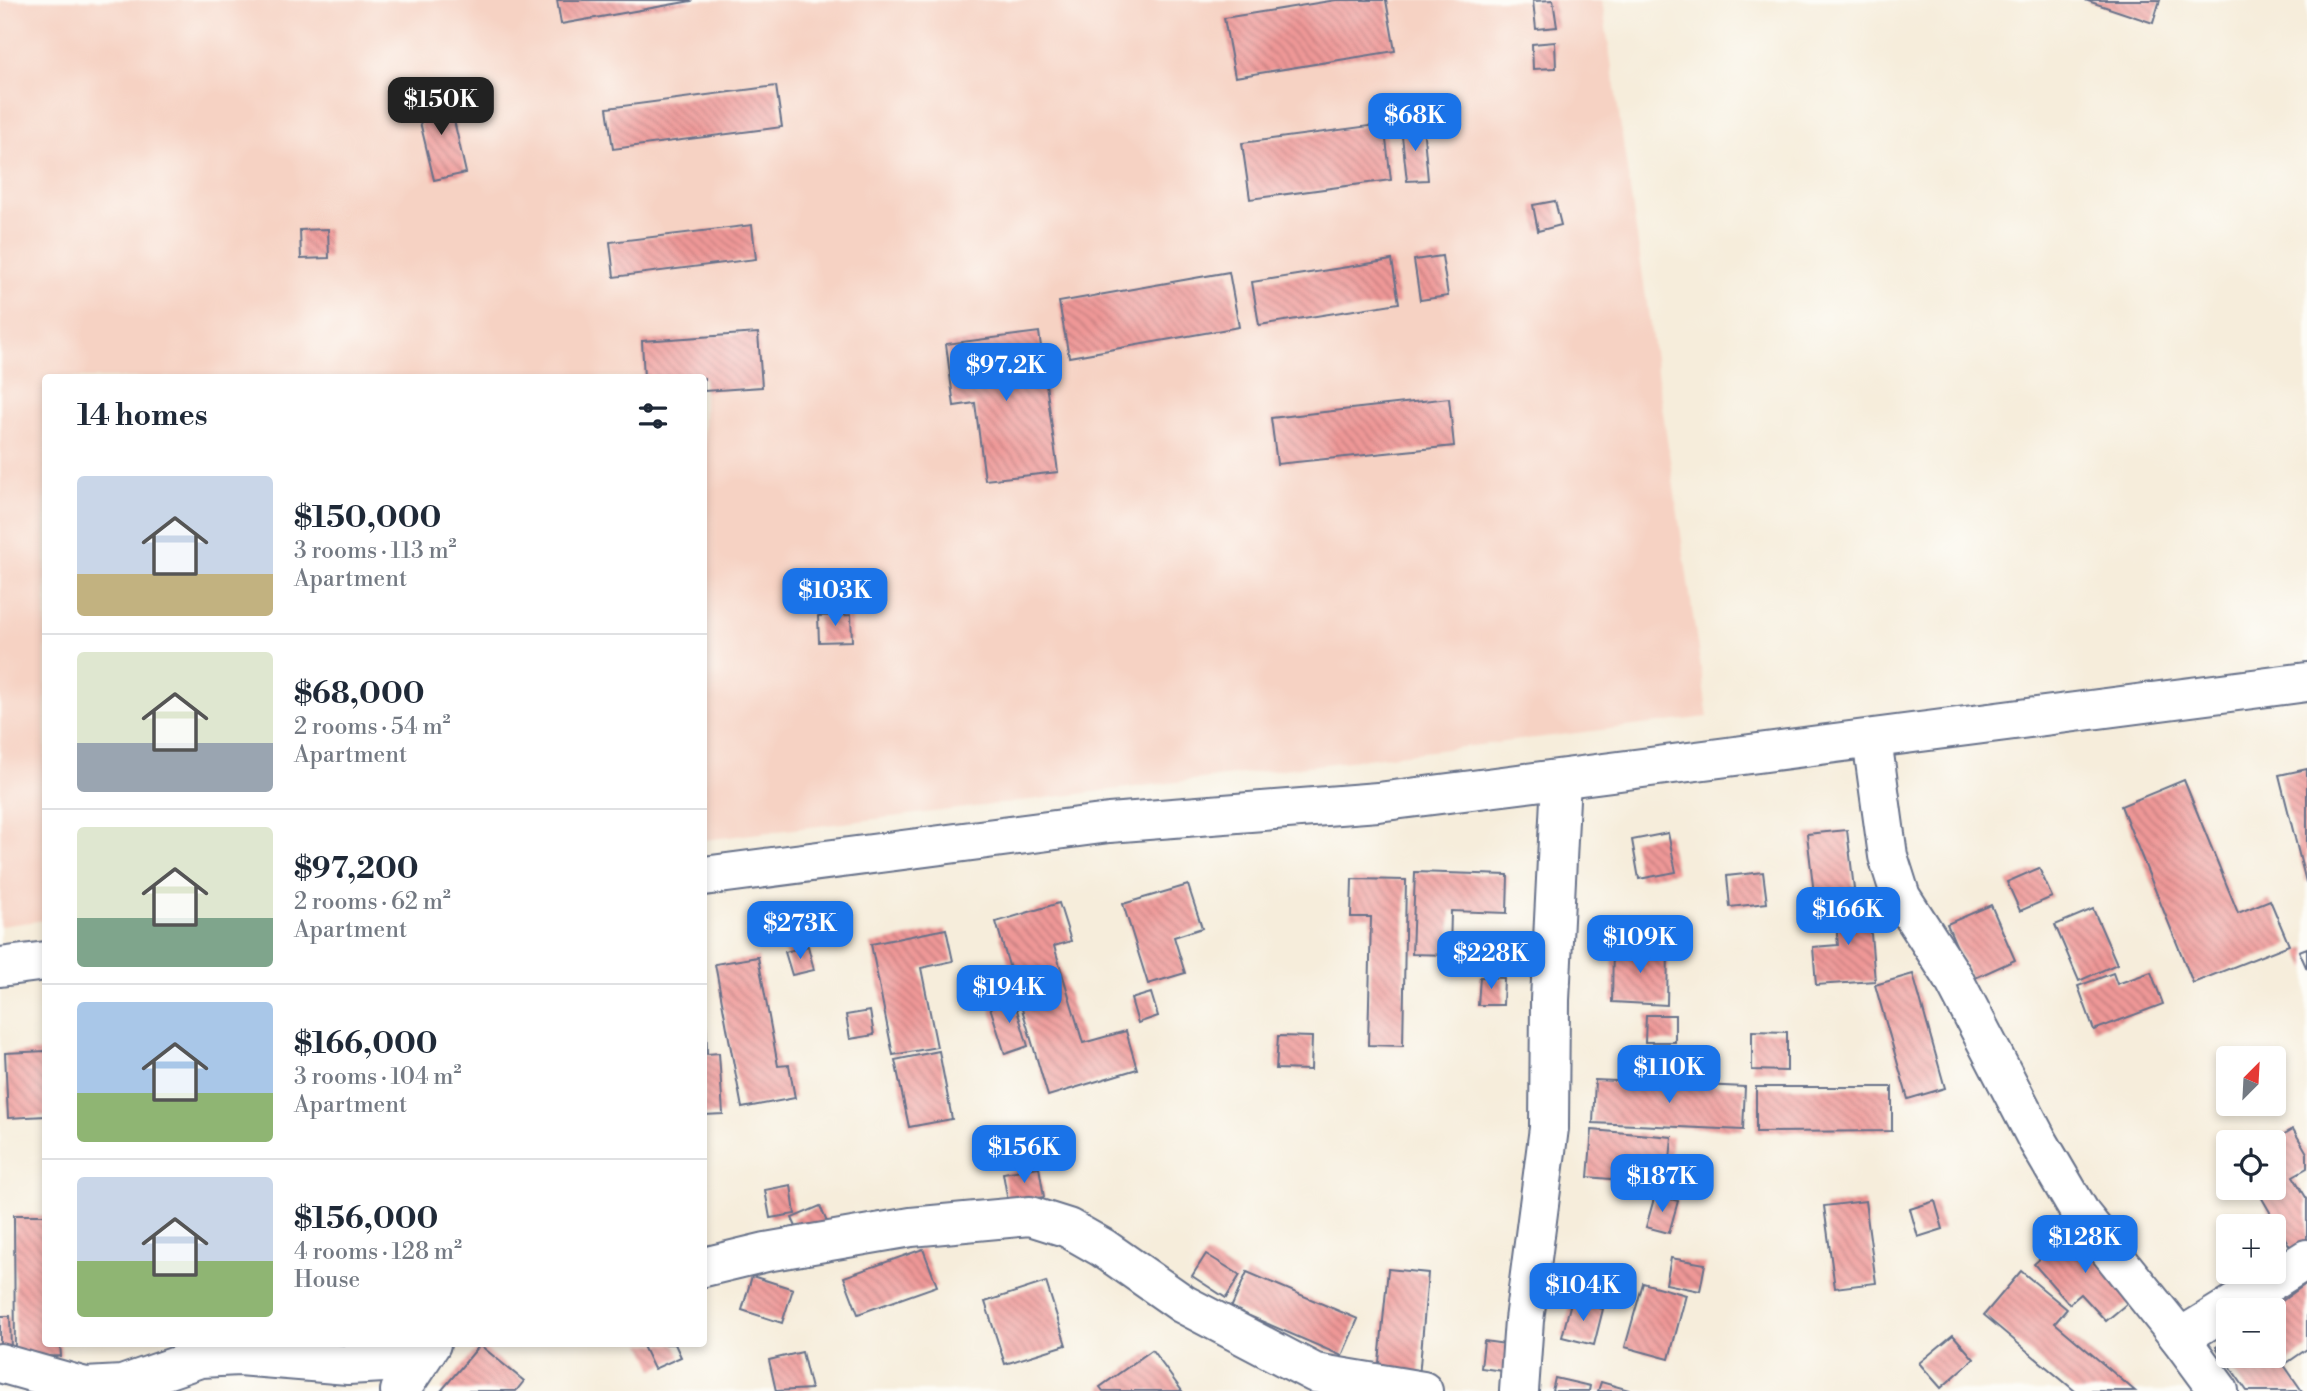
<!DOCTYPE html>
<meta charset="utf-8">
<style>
body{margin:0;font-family:"Libre Bodoni",serif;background:#f6f6f7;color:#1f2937;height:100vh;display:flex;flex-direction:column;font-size:26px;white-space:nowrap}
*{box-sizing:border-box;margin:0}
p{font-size:23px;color:#747a83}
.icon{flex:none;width:38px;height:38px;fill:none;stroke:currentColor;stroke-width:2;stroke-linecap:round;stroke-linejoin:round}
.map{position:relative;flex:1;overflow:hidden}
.side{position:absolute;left:42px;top:374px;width:665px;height:973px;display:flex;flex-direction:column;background:#fff;border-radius:7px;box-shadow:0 4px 10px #0003}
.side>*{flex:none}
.needle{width:46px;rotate:24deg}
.fabs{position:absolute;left:2216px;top:1046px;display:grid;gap:14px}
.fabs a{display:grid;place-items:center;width:70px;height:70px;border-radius:7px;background:#fff;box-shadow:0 4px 10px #0003;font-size:35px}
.price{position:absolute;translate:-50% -60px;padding:0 16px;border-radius:14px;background:#1a73e8;color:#fff;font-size:23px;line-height:46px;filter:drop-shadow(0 2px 4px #0008)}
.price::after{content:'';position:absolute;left:50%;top:42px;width:21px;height:16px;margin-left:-10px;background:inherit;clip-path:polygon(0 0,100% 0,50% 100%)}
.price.selected{background:#222;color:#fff}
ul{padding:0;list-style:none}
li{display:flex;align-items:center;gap:21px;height:175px;padding:0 35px}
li+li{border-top:2px solid #e0e1e3}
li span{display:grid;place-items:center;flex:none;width:196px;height:140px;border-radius:7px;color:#555}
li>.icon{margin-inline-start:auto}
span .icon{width:84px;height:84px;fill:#fffc;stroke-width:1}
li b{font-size:30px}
h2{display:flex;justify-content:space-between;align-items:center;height:84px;padding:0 35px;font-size:30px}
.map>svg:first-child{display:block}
</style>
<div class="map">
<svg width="2307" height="1391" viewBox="0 0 2307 1391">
<defs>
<pattern id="building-back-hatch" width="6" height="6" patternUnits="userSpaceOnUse" patternTransform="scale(1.75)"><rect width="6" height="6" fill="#ef9897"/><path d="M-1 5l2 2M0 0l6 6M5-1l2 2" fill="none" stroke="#c17c7e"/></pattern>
</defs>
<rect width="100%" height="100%" fill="#fdfcf7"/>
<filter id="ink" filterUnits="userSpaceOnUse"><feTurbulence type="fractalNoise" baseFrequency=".0143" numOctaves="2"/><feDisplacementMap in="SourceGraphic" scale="14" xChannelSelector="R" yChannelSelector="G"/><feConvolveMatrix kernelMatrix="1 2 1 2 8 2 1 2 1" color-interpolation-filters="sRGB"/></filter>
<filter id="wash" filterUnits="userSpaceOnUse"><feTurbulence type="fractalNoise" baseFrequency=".00686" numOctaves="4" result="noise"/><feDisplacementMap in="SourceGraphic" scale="28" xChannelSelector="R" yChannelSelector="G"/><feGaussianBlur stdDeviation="1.57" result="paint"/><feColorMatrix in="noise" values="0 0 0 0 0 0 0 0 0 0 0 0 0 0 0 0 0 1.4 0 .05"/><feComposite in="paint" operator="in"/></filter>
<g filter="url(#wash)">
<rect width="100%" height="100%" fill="#f6eddb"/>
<polygon fill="#f6d2c3" points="0,0 1602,0 1708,717 704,840 704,378 46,378 45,920 0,926"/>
<g id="blocks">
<g fill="url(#building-back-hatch)">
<polygon points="557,0 690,0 691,1 561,24"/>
<polygon points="1336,0 1386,0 1395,51 1235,77 1224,18"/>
<polygon points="1553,0 1557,27 1536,29 1533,1"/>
<polygon points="2085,0 2160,0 2153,23"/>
<polygon points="1555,42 1556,68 1533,69 1532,44"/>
<polygon points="776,86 782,127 613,149 607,108"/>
<polygon points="448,94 466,173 434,180 415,101"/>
<polygon points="1384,124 1391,180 1250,199 1242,143"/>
<polygon points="1423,125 1428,180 1407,181 1401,127"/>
<polygon points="1555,201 1561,225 1538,231 1533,205"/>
<polygon points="752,225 756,259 614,277 610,242"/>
<polygon points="328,229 329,258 301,259 300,230"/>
<polygon points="1442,256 1448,296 1420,300 1414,260"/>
<polygon points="1392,260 1399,303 1259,325 1252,282"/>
<polygon points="1229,272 1239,327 1069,357 1059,302"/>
<polygon points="1039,332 1058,472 985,480 975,403 954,406 946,344"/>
<polygon points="758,333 762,387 704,391 704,378 644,378 642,341"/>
<polygon points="1449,398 1454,446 1277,464 1271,418"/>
<polygon points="851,615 852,641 819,642 818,616"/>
<polygon points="2307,769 2307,882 2306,882 2279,775"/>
<polygon points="2184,780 2238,913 2270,900 2289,945 2193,983 2121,806"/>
<polygon points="1847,830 1854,889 1814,894 1807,834"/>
<polygon points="1668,833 1676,872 1639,879 1632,840"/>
<polygon points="2039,868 2052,897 2020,911 2007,882"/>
<polygon points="1415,872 1508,875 1507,913 1451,911 1450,955 1412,954"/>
<polygon points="1763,872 1767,903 1730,907 1727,876"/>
<polygon points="1352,879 1406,880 1403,1046 1368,1045 1371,917 1351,917"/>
<polygon points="1188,885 1202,928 1174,937 1185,973 1148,984 1123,904"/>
<polygon points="1868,899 1875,981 1816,985 1813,947 1838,945 1834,901"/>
<polygon points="1059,903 1071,941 1054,946 1083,1043 1126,1031 1137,1069 1048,1096 996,922"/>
<polygon points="1991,905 2015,960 1971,980 1947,924"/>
<polygon points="2093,909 2117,964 2079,981 2055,925"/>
<polygon points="946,929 953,961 921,968 937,1047 893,1055 871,944"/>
<polygon points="1613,945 1668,947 1667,1005 1612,1002"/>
<polygon points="808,946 814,970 792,975 785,952"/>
<polygon points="2307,948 2307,969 2299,951"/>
<polygon points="758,957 778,1066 789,1065 795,1098 742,1108 715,964"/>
<polygon points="2151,972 2163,1004 2094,1030 2078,986 2113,973 2117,984"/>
<polygon points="1913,974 1945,1088 1908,1099 1875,985"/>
<polygon points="1480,977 1504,978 1503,1005 1478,1005"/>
<polygon points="1151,993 1158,1016 1138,1023 1131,999"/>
<polygon points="1013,997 1028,1046 1005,1054 989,1004"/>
<polygon points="870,1011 874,1035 850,1039 846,1015"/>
<polygon points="1646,1015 1675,1015 1675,1042 1645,1042"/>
<polygon points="704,1023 706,1023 707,1054 719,1053 723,1114 704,1115"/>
<polygon points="1752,1031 1787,1032 1787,1071 1752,1070"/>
<polygon points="1278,1036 1312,1037 1311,1070 1276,1069"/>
<polygon points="46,1051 46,1116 8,1118 5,1053"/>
<polygon points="939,1051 952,1119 909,1127 895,1060"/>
<polygon points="1595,1080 1745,1087 1743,1130 1593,1123"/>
<polygon points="1756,1087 1892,1087 1892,1131 1756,1132"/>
<polygon points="2293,1129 2307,1153 2307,1168 2293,1176 2307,1199 2307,1251 2296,1257 2256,1188 2273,1188 2273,1143 2269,1143"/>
<polygon points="1592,1130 1672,1137 1668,1184 1588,1177"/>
<polygon points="1039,1167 1044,1197 1008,1202 1003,1173"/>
<polygon points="791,1185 795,1214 770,1218 765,1190"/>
<polygon points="1655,1195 1678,1201 1669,1233 1646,1227"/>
<polygon points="1865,1201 1876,1283 1835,1288 1824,1206"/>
<polygon points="1935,1201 1943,1229 1918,1237 1910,1209"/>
<polygon points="820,1206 830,1229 802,1240 792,1218"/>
<polygon points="14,1215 46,1215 46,1344 60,1344 61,1356 15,1357"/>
<polygon points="2077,1227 2136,1296 2106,1321 2081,1294 2069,1304 2034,1264"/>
<polygon points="923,1249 937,1286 858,1314 844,1277"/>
<polygon points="1206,1254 1240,1275 1226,1298 1192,1276"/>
<polygon points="1671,1258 1705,1264 1700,1291 1666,1284"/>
<polygon points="1388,1269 1428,1273 1419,1377 1378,1373"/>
<polygon points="2021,1271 2067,1309 2055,1323 2135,1391 2075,1391 1984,1315"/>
<polygon points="1247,1272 1358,1319 1342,1356 1231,1308"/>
<polygon points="752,1276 793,1289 782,1323 742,1310"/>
<polygon points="1046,1282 1066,1345 1005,1364 985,1302"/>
<polygon points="1643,1283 1686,1295 1669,1359 1625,1347"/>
<polygon points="2307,1283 2307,1349 2284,1365 2302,1391 2247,1391 2216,1347 2228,1339 2228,1356 2273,1356 2273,1311 2268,1311"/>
<polygon points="1571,1302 1603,1309 1594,1345 1562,1337"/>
<polygon points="0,1316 10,1316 11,1349 0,1349"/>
<polygon points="1953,1335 1974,1359 1941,1388 1919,1363"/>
<polygon points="1484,1341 1513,1345 1510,1372 1481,1368"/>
<polygon points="642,1344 675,1344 681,1357 654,1369"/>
<polygon points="480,1345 524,1381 516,1391 441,1391"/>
<polygon points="1152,1350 1182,1391 1103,1391 1100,1387"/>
<polygon points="802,1352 811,1389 776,1391 769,1360"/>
<polygon points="1555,1378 1590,1386 1589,1391 1552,1391"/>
<polygon points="1601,1382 1629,1390 1629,1391 1598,1391"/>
</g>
</g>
</g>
<g filter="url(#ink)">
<use href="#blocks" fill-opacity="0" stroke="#68728a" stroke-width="2"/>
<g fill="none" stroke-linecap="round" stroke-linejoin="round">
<defs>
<g id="street">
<polyline points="1872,739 1888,856 1901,897 1952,976 2038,1141 2082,1216 2180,1338 2219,1391"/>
<polyline points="704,1267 766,1252 911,1227 1030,1216 1068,1228 1103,1248 1183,1304 1315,1373 1423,1391"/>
<polyline points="2180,1338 2307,1259"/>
<polyline points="0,1363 85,1387 122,1385 200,1358 239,1356 348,1365 384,1363 410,1354 430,1344"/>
<polyline points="400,1391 431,1344"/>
<polyline points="1519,1391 1524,1320 1549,1128 1550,1000 1561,779"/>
</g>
<g id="secondary">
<polyline points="704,876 1109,823 1378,802 1472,790 2307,682"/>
<polyline points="0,967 46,961"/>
</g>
</defs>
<use href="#street" stroke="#68728a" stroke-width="42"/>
<use href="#secondary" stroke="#68728a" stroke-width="42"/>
<use href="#street" stroke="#fff" stroke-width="38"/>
<use href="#secondary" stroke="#fff" stroke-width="38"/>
</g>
</g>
</svg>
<div class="fabs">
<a><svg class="needle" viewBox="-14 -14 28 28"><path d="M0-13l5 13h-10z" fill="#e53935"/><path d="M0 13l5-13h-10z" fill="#747a83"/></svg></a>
<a><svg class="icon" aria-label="locate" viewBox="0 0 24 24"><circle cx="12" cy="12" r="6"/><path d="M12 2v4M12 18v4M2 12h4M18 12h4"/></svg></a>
<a>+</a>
<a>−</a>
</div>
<b class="price selected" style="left:441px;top:137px">$150K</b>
<b class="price" style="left:1415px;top:153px">$68K</b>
<b class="price" style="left:1006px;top:403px">$97.2K</b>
<b class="price" style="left:835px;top:628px">$103K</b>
<b class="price" style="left:1848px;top:947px">$166K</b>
<b class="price" style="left:800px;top:961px">$273K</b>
<b class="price" style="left:1640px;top:975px">$109K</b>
<b class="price" style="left:1491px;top:991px">$228K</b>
<b class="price" style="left:1009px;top:1025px">$194K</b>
<b class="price" style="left:1669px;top:1105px">$110K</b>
<b class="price" style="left:1024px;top:1185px">$156K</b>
<b class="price" style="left:1662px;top:1214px">$187K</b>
<b class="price" style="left:2085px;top:1275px">$128K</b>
<b class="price" style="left:1583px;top:1323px">$104K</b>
<section class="side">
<h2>14 homes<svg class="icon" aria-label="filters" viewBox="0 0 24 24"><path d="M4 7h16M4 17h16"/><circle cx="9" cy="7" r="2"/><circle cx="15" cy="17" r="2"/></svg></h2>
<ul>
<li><span style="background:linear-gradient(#c9d6e8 70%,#c2b280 0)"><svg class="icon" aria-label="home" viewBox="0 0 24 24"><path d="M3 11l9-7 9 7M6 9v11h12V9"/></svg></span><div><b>$150,000</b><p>3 rooms · 113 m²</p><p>Apartment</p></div></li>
<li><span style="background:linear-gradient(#dfe7d0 65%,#9aa5b1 0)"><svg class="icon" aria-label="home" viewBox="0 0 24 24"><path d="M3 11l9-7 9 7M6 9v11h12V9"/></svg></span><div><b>$68,000</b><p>2 rooms · 54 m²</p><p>Apartment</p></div></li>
<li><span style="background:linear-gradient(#dfe7d0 65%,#7fa58c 0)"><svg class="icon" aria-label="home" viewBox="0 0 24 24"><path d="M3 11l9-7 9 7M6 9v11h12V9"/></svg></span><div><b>$97,200</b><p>2 rooms · 62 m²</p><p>Apartment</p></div></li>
<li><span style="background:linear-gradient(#a9c7e8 65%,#8fb573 0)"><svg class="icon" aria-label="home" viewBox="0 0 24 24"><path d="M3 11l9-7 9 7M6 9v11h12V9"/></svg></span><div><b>$166,000</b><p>3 rooms · 104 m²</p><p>Apartment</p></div></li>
<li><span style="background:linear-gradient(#c9d6e8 60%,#8fb573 0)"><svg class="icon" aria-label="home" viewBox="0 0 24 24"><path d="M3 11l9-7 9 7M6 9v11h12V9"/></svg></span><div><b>$156,000</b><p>4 rooms · 128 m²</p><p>House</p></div></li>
</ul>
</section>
</div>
